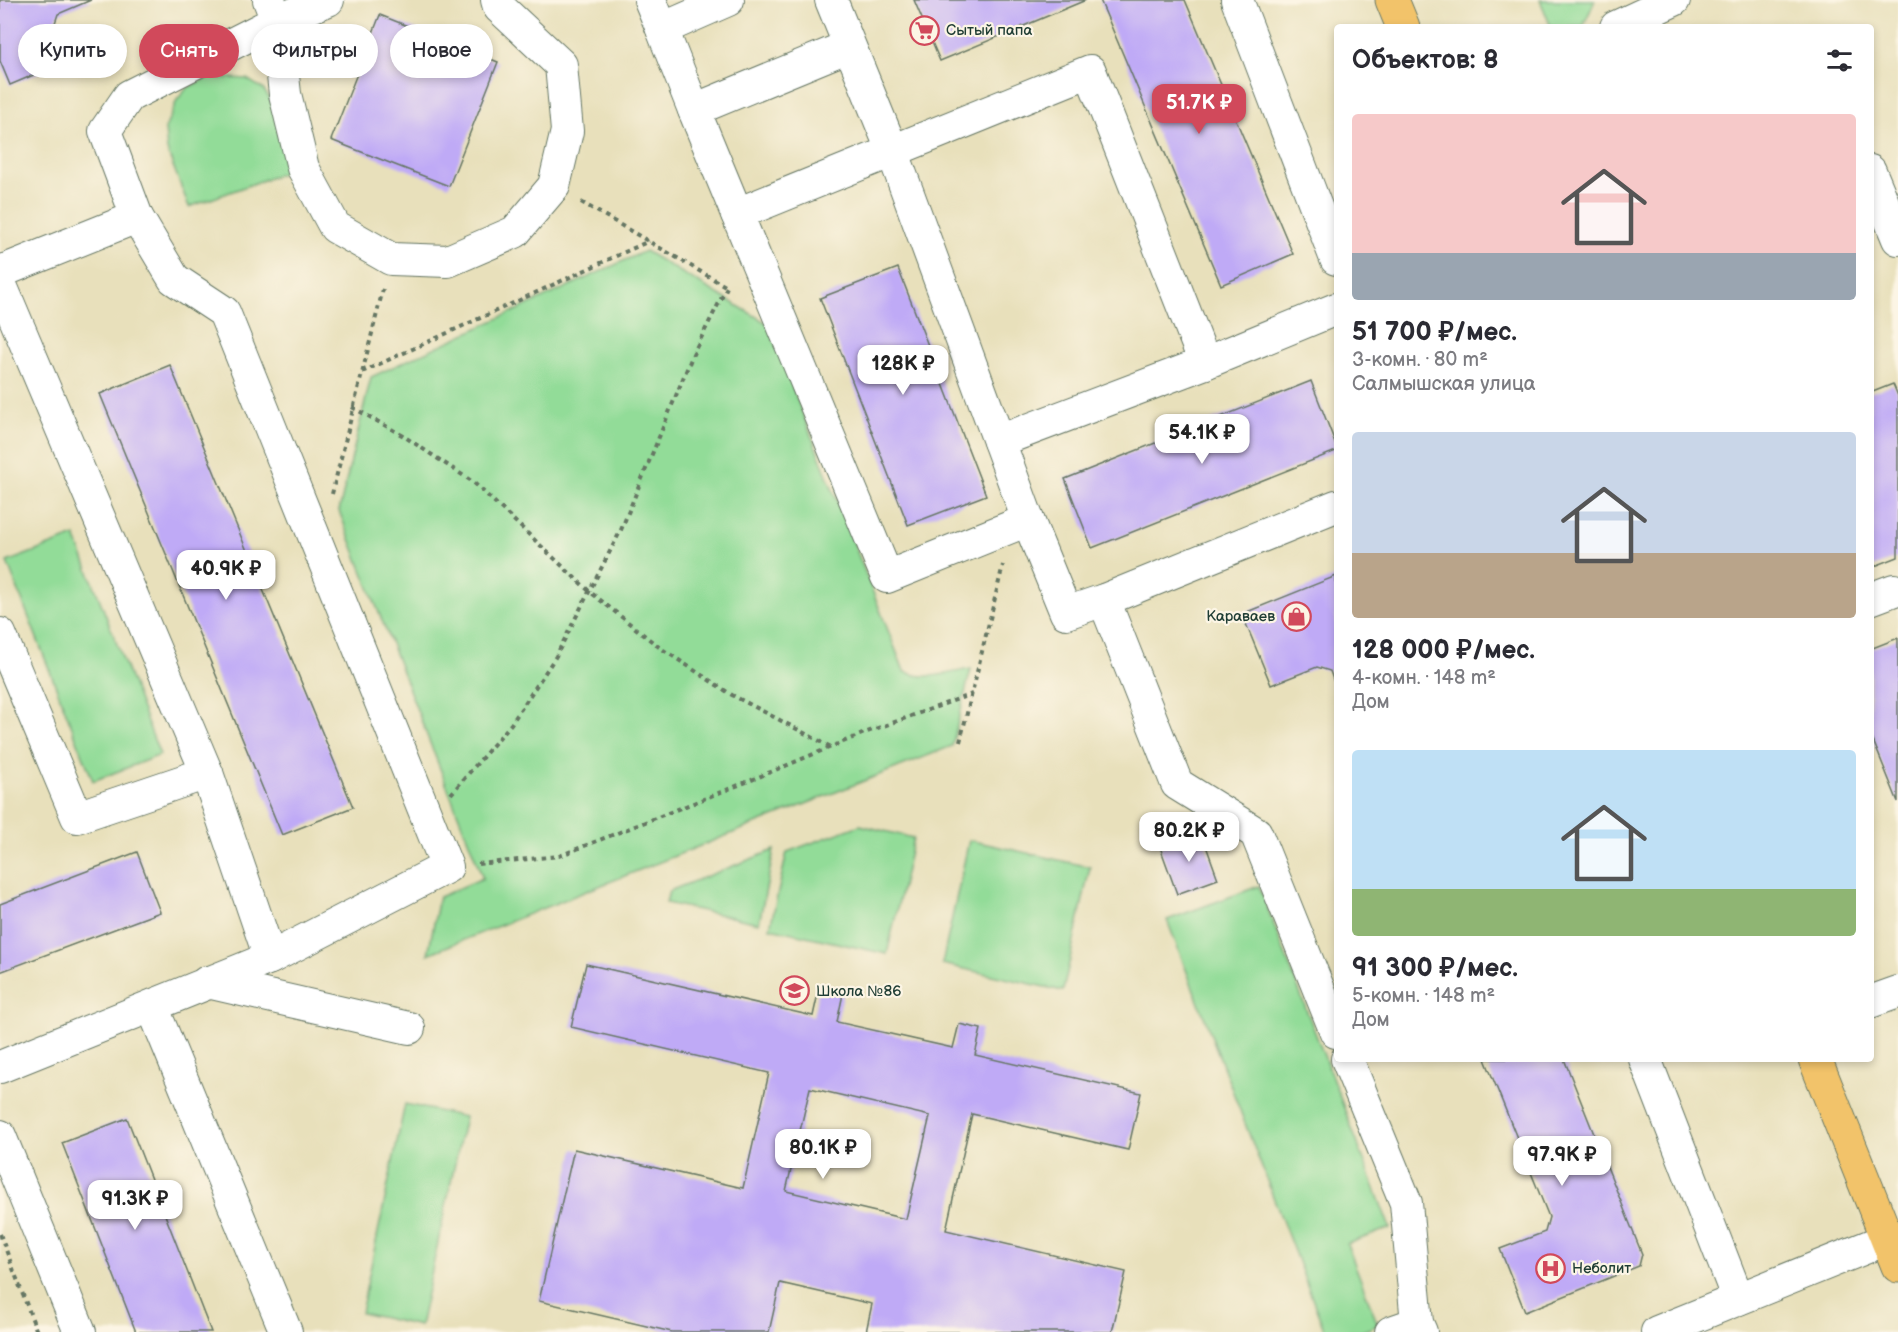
<!DOCTYPE html>
<html lang="ru">
<meta charset="utf-8">
<style>
body{margin:0;font-family:"Balsamiq Sans",sans-serif;background:#f7f7f7;color:#2b2b33;height:100vh;display:flex;flex-direction:column;font-size:22px;white-space:nowrap}
*{box-sizing:border-box;margin:0}
p{font-size:20px;color:#7c7c81}
.icon{flex:none;width:33px;height:33px;fill:none;stroke:currentColor;stroke-width:2;stroke-linecap:round;stroke-linejoin:round}
.map{position:relative;flex:1;overflow:hidden}
.panel{position:absolute;left:1334px;top:24px;width:540px;height:1038px;display:flex;flex-direction:column;background:#fff;border-radius:6px;box-shadow:0 3px 9px #0003}
.panel>*{flex:none}
.banner{position:absolute;left:18px;top:24px;width:570px;height:54px;display:flex;gap:12px}
.price{position:absolute;translate:-50% -51px;padding:0 14px;border-radius:12px;background:#fff;color:#222;font-size:20px;line-height:39px;filter:drop-shadow(0 2px 3px #0008)}
.price::after{content:'';position:absolute;left:50%;top:36px;width:18px;height:14px;margin-left:-9px;background:inherit;clip-path:polygon(0 0,100% 0,50% 100%)}
.price.selected{background:#d1495b;color:#fff}
ul{padding:0;list-style:none}
li{display:grid;align-content:center;gap:12px;height:318px;padding:0 18px}
li span{display:grid;place-items:center;height:186px;border-radius:6px;color:#555}
li>.icon{margin-inline-start:auto}
span .icon{width:108px;height:108px;fill:#fffc;stroke-width:1}
li b{font-size:26px}
h2{display:flex;justify-content:space-between;align-items:center;height:72px;padding:0 18px;font-size:26px}
.pill{padding:0 21px;border-radius:27px;background:#fff;box-shadow:0 3px 9px #0003;font-size:21px;line-height:54px}
.pill.selected{background:#d1495b;color:#fff}
.map>svg:first-child{display:block}
</style>
<div class="map">
<svg width="1898" height="1332" viewBox="0 0 1898 1332">
<rect width="100%" height="100%" fill="#fcf5e5"/>
<filter id="ink" filterUnits="userSpaceOnUse"><feTurbulence type="fractalNoise" baseFrequency=".0167" numOctaves="2"/><feDisplacementMap in="SourceGraphic" scale="12" xChannelSelector="R" yChannelSelector="G"/><feConvolveMatrix kernelMatrix="1 2 1 2 8 2 1 2 1" color-interpolation-filters="sRGB"/></filter>
<filter id="wash" filterUnits="userSpaceOnUse"><feTurbulence type="fractalNoise" baseFrequency=".008" numOctaves="4" result="noise"/><feDisplacementMap in="SourceGraphic" scale="24" xChannelSelector="R" yChannelSelector="G"/><feGaussianBlur stdDeviation="1.35" result="paint"/><feColorMatrix in="noise" values="0 0 0 0 0 0 0 0 0 0 0 0 0 0 0 0 0 1.4 0 .05"/><feComposite in="paint" operator="in"/></filter>
<g filter="url(#wash)">
<rect width="100%" height="100%" fill="#e8e0bb"/>
<g fill="#92dc98" stroke="#588c66" stroke-width="1.5">
<polygon points="1540,0 1595,0 1583,27 1551,27"/>
<polygon points="208,77 247,79 263,89 278,110 278,133 291,170 189,207 167,150 165,129 177,100 187,88"/>
<path d="M645 251 767 323 904 671C924 682 950 672 971 669L952 746 428 954 439 897 483 878 339 511 371 377Z"/>
<polygon points="75,536 160,755 93,781 7,562"/>
<polygon points="860,825 913,838 887,954 770,928 787,852"/>
<polygon points="969,840 1090,867 1063,991 942,964"/>
<polygon points="774,850 759,923 666,903 669,891"/>
<polygon points="1259,886 1390,1228 1347,1244 1378,1325 1361,1332 1325,1332 1167,920"/>
<polygon points="405,1104 465,1117 420,1326 361,1313"/>
</g>
<g id="blocks">
<g fill="#bfaaf6" fill-rule="evenodd">
<polygon points="0,0 91,0 58,14 54,26 69,60 10,85 0,61"/>
<polygon points="914,0 1086,0 940,61"/>
<polygon points="1100,0 1185,0 1293,254 1221,285"/>
<polygon points="380,15 498,62 449,186 331,140"/>
<polygon points="898,268 986,495 908,525 820,298"/>
<polygon points="170,365 353,807 282,835 100,394"/>
<polygon points="1311,381 1336,445 1336,451 1092,548 1065,479"/>
<polygon points="1893,384 1898,396 1898,557 1870,568 1870,393"/>
<polygon points="1336,576 1336,688 1330,671 1317,667 1271,685 1242,614"/>
<polygon points="1898,638 1898,802 1870,733 1870,649"/>
<polygon points="1201,832 1218,879 1177,894 1160,847"/>
<polygon points="137,852 160,912 0,972 0,904"/>
<path d="M586 964 813 1016 819 989 843 994 837 1022 953 1048 959 1024 981 1029 975 1055 1141 1093 1128 1150 972 1114 946 1230 1126 1272 1112 1332H866L872 1304 780 1283 769 1332H672L539 1301 574 1149 743 1188 769 1073 571 1027ZM810 1088 930 1116 906 1219 786 1191Z"/>
<polygon points="1485,1059 1564,1059 1642,1254 1639,1266 1525,1312 1500,1249 1545,1232 1549,1217"/>
<polygon points="127,1118 211,1332 136,1332 62,1143"/>
</g>
</g>
</g>
<g filter="url(#ink)">
<use href="#blocks" fill-opacity="0" stroke="#657663" stroke-width="1.5"/>
<g fill="none" stroke-linecap="round" stroke-linejoin="round">
<defs>
<g id="minor">
<polyline points="328,0 277,21 285,94 303,168 335,227 391,259 448,261 515,232 554,186 567,131 561,65 499,7 497,0"/>
<polyline points="650,0 662,29 728,0"/>
<polyline points="831,0 892,150 1028,520 1066,613 1104,600 1336,506"/>
<polyline points="1237,0 1336,259"/>
<polyline points="1616,27 1674,0"/>
<polyline points="662,29 694,110"/>
<polyline points="849,46 694,110 887,577 1028,520"/>
<polyline points="1870,171 1898,239"/>
<polyline points="737,214 1090,71 1205,363"/>
<polyline points="0,272 137,217"/>
<polyline points="0,283 207,773 270,958"/>
<polyline points="999,441 1205,363 1336,309"/>
<polyline points="1870,599 1894,590"/>
<polyline points="1104,600 1177,784 1256,833 1336,1032"/>
<polyline points="0,634 77,817 207,773"/>
<polyline points="207,982 409,1028"/>
<polyline points="1870,1002 1898,992"/>
<polyline points="152,1006 286,1332"/>
<polyline points="1347,1059 1406,1203 1417,1323 1421,1332"/>
<polyline points="1645,1059 1738,1299"/>
<polyline points="0,1067 270,958 447,867 224,312 174,279 137,217 105,131 129,96 277,21 269,0"/>
<polyline points="0,1136 80,1332"/>
<polyline points="1391,1332 1417,1323"/>
<polyline points="1657,1332 1887,1239"/>
</g>
<g id="major">
<polyline points="1392,0 1403,27"/>
<polyline points="1815,1059 1898,1266"/>
</g>
</defs>
<use href="#minor" stroke="#657663" stroke-width="34"/>
<use href="#major" stroke="#657663" stroke-width="35"/>
<g stroke="#657663" stroke-width="4" stroke-dasharray="4.5 4.5" stroke-linecap="butt">
<polyline points="581,202 727,287"/>
<polyline points="362,372 649,241"/>
<polyline points="352,407 402,435 473,482 589,591 659,647 732,695 831,747"/>
<polyline points="332,494 383,289"/>
<polyline points="960,742 1003,565"/>
<polyline points="451,794 511,724 556,656 621,530 693,354 727,287"/>
<polyline points="478,864 559,856 749,781 867,732 972,694"/>
<polyline points="0,1234 37,1332"/>
</g>
<use href="#minor" stroke="#fff" stroke-width="32"/>
<use href="#major" stroke="#f2c36a" stroke-width="33"/>
</g>
</g>
<defs>
<symbol id="supermarket-ring" viewBox="-11 -11 22 22"><circle r="9.5" fill="#fcf5e5" stroke="#d1495b" stroke-width="1.5"/><path d="M-6-5.5h2.5l.6 2H6L4.5 2H-2.5L-4.4-4H-6ZM-1.5 3.2a1.3 1.3 0 1 0 .1 0ZM3 3.2a1.3 1.3 0 1 0 .1 0Z" fill="#d1495b"/></symbol>
<symbol id="shop-ring" viewBox="-11 -11 22 22"><circle r="9.5" fill="#fcf5e5" stroke="#d1495b" stroke-width="1.5"/><path d="M-5-2.5h2.3a2.7 3.5 0 0 1 5.4 0H5L5.5 6h-11ZM-1.5-2.5h3a1.5 2.3 0 0 0-3 0Z" fill="#d1495b"/></symbol>
<symbol id="school-ring" viewBox="-11 -11 22 22"><circle r="9.5" fill="#fcf5e5" stroke="#d1495b" stroke-width="1.5"/><path d="M0-5L7-2L0 1L-7-2ZM-4 1L0 2.5L4 1V4Q0 6-4 4Z" fill="#d1495b"/></symbol>
<symbol id="hospital-ring" viewBox="-11 -11 22 22"><circle r="9.5" fill="#fcf5e5" stroke="#d1495b" stroke-width="1.5"/><path d="M-5-5h3v3.5h4V-5h3V5h-3V1.5h-4V5h-3Z" fill="#d1495b"/></symbol>
</defs>
<g fill-rule="evenodd">
<use href="#supermarket-ring" x="908" y="14" width="33" height="33"/>
<use href="#shop-ring" x="1280" y="600" width="33" height="33"/>
<use href="#school-ring" x="778" y="974" width="33" height="33"/>
<use href="#hospital-ring" x="1534" y="1252" width="33" height="33"/>
</g>
<g text-anchor="middle" dominant-baseline="central" stroke-width="4.5" stroke-linejoin="round" paint-order="stroke">
<g font-size="15" fill="#1f3d34" stroke="#fcf5e5" text-anchor="start">
<text x="946" y="30">Сытый папа</text>
<text x="1275" y="616" text-anchor="end">Караваев</text>
<text x="816" y="991">Школа №86</text>
<text x="1572" y="1268">Неболит</text>
</g>
</g>
</svg>
<b class="price selected" style="left:1199px;top:135px">51.7K ₽</b>
<b class="price" style="left:903px;top:396px">128K ₽</b>
<b class="price" style="left:1202px;top:465px">54.1K ₽</b>
<b class="price" style="left:226px;top:601px">40.9K ₽</b>
<b class="price" style="left:1189px;top:863px">80.2K ₽</b>
<b class="price" style="left:823px;top:1180px">80.1K ₽</b>
<b class="price" style="left:1562px;top:1187px">97.9K ₽</b>
<b class="price" style="left:135px;top:1231px">91.3K ₽</b>
<div class="banner">
<a class="pill">Купить</a>
<a class="pill selected">Снять</a>
<a class="pill">Фильтры</a>
<a class="pill">Новое</a>
</div>
<section class="panel">
<h2>Объектов: 8<svg class="icon" aria-label="filters" viewBox="0 0 24 24"><path d="M4 7h16M4 17h16"/><circle cx="9" cy="7" r="2"/><circle cx="15" cy="17" r="2"/></svg></h2>
<ul>
<li><span style="background:linear-gradient(#f6c9c9 75%,#9aa5b1 0)"><svg class="icon" aria-label="home" viewBox="0 0 24 24"><path d="M3 11l9-7 9 7M6 9v11h12V9"/></svg></span><div><b>51 700 ₽/мес.</b><p>3-комн. · 80 m²</p><p>Салмышская улица</p></div></li>
<li><span style="background:linear-gradient(#c9d6e8 65%,#b9a48a 0)"><svg class="icon" aria-label="home" viewBox="0 0 24 24"><path d="M3 11l9-7 9 7M6 9v11h12V9"/></svg></span><div><b>128 000 ₽/мес.</b><p>4-комн. · 148 m²</p><p>Дом</p></div></li>
<li><span style="background:linear-gradient(#bfe0f5 75%,#8fb573 0)"><svg class="icon" aria-label="home" viewBox="0 0 24 24"><path d="M3 11l9-7 9 7M6 9v11h12V9"/></svg></span><div><b>91 300 ₽/мес.</b><p>5-комн. · 148 m²</p><p>Дом</p></div></li>
</ul>
</section>
</div>
